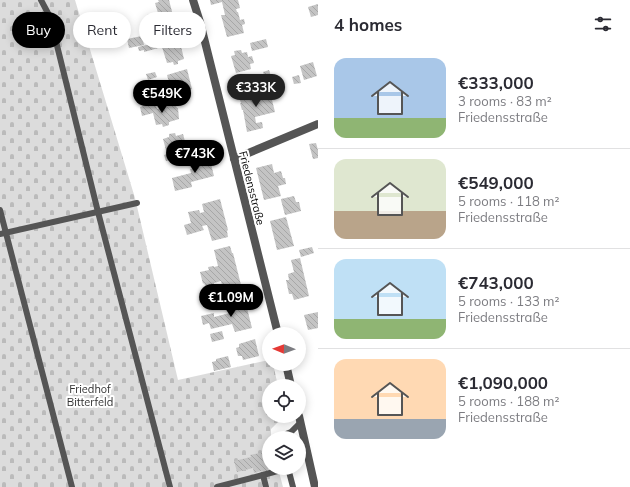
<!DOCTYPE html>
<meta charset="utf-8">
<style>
body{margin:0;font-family:Mulish,sans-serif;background:#f7f7f7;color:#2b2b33;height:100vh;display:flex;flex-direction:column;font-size:15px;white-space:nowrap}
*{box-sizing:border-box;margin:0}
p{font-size:13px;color:#7c7c81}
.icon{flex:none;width:22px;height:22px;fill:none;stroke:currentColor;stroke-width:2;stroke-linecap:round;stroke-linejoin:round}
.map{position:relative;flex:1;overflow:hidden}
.sheet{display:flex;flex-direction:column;background:#fff;width:312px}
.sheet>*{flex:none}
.top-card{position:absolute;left:12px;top:12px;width:246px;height:36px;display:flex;gap:8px}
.needle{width:26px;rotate:271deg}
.controls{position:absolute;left:262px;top:327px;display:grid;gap:8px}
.controls a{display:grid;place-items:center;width:44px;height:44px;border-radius:50%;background:#fff;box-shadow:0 2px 10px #0003;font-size:20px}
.price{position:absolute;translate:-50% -34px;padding:0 9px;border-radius:14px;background:#000;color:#fff;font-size:13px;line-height:26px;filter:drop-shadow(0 1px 2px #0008)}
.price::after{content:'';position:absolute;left:50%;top:24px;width:12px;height:9px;margin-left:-6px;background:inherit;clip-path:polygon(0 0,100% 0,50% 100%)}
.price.active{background:#222;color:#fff}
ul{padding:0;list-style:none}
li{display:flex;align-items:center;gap:12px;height:100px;padding:0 16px}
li+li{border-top:1px solid #e1e1e2}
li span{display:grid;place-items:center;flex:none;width:112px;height:80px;border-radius:12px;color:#555}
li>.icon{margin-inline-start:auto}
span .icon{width:48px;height:48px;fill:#fffc;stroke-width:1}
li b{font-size:17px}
h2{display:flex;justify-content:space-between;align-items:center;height:48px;padding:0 16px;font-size:17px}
.chip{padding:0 14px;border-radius:18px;background:#fff;box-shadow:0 2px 10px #0003;font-size:14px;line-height:36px}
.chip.active{background:#000;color:#fff}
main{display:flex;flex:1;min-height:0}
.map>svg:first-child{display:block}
</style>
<main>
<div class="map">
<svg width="318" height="487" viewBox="0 0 318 487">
<defs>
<pattern id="cemetery-stones" width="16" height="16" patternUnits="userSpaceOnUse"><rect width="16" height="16" fill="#dcdcdc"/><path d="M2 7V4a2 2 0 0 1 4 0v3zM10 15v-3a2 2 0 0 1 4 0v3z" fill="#bbb"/></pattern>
<pattern id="building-back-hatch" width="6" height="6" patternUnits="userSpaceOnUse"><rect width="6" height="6" fill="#c4c4c4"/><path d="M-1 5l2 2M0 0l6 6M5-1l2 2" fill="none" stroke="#a7a7a7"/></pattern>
</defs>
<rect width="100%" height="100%" fill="#fff"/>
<polygon fill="url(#cemetery-stones)" points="0,0 75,0 135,198 178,380 269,360 269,364 273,364 278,386 269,386 269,416 286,416 287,419 278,422 271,429 271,438 269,438 269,468 278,468 283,487 0,487"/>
<g fill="url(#building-back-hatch)">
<polygon points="158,0 169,0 177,31 174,32 174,34 168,36 167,33 164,34 159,18 155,20 157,29 144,32 142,23 146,22 145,18 148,17 147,15 150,14 150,15 158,13 155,3 159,2"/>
<polygon points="210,0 238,0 240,8 236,9 237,12 238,12 240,20 244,19 245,24 242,25 244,33 227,37 221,15 225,15 222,2 211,5"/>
<polygon points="318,4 318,15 311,17 308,7"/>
<polygon points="142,36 144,45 129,48 127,39"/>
<polygon points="266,39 268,47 252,51 250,43"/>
<polygon points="167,40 168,45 180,42 184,59 178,61 178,64 174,65 173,62 167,63 162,47 144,52 144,50 139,51 138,47"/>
<polygon points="241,50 242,53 247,52 248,57 252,56 254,63 250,64 251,69 236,73 231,56 235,55 234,51"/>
<polygon points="313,62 317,76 304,80 300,66"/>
<polygon points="187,69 192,89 176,93 175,85 170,86 167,75"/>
<polygon points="269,70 272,79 266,81 263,72"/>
<polygon points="155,72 157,77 148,80 146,74"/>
<polygon points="299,75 301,83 294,84 292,77"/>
<polygon points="269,88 275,112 255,117 256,123 262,122 263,128 247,132 243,110 242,110 240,103 241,103 239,97 260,92 260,91"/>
<polygon points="155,103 157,109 175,104 177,108 178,108 179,119 169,122 169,125 163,127 162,124 156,125 153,113 142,116 140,107"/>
<polygon points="175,133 176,136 183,134 189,156 166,161 164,155 167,154 163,139 169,137 169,134"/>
<polygon points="316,143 318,150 318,158 313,159 309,144"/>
<polygon points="209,156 214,176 191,182 192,187 175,191 172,178 191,173 190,169 196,168 194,160"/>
<polygon points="272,164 274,173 281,171 283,178 285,178 286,184 278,186 281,196 264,200 256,168"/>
<polygon points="294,196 296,202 299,202 301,211 285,215 281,200 281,199"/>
<polygon points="220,199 228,230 227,231 228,237 212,241 207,225 202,226 204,230 187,235 184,225 191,223 188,212 199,210 200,213 204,212 202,204"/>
<polygon points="286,217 294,246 277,250 270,221"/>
<polygon points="230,246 232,253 233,253 241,285 237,286 237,288 236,291 231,292 228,290 228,288 223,289 221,281 214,283 214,285 206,288 204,283 203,284 200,272 209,270 208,267 214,266 214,267 218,266 214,250"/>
<polygon points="312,247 314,253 301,257 299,250"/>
<polygon points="300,258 309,296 294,300 292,294 289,294 286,280 289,280 288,274 294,272 291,260"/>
<polygon points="245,300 252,328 235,332 232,324 211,329 209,323 203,325 201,316 214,313 214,317 230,313 228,305"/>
<polygon points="318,312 318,328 308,330 304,315"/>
<polygon points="222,331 224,339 212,342 210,334"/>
<polygon points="255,339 259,356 243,360 242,356 238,356 236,348 239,347 239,344"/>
<polygon points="228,356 231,367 214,371 212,362 216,361 216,359"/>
<polygon points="269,451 269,469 267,470 267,471 263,472 261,471 254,473 253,468 237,472 234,461 251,457 250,455"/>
</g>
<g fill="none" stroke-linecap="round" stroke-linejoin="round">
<g stroke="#555" stroke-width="6">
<polyline points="41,0 50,17 98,212 170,487"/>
<polyline points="0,210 72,487"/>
<polyline points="0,234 137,203"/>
<polyline points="281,438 281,436 291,432 300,423"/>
<polyline points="288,468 293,487"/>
<polyline points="263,475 288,468"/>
<polyline points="217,487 263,475 266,487"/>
</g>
<g stroke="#555" stroke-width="8">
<polyline points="193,0 200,22 278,334"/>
<polyline points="234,159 318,124"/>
<polyline points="286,364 291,386"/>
<polyline points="299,416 315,487"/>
</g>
</g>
<g text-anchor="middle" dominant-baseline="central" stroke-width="4" stroke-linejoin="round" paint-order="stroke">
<g font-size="11" fill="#000" stroke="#fff">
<text transform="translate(252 188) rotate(76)">Friedensstraße</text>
</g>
<g font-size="11" fill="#333" stroke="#fff">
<text x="90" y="389">Friedhof<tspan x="90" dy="13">Bitterfeld</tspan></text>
</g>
</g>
</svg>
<div class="controls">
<a><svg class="needle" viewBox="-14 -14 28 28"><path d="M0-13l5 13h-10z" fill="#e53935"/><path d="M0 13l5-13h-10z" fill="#7c7c81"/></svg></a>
<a><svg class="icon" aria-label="locate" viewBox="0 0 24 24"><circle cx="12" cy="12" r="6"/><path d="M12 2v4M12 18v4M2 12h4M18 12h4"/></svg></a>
<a><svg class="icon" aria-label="layers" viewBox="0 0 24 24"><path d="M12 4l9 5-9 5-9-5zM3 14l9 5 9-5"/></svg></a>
</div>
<b class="price active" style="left:256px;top:108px">€333K</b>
<b class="price" style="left:162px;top:114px">€549K</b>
<b class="price" style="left:195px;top:174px">€743K</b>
<b class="price" style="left:231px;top:318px">€1.09M</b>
<div class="top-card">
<a class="chip active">Buy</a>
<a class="chip">Rent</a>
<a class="chip">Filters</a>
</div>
</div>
<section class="sheet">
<h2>4 homes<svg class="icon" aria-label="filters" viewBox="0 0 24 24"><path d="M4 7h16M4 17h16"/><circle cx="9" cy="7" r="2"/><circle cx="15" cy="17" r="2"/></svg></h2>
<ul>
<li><span style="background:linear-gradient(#a9c7e8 75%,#8fb573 0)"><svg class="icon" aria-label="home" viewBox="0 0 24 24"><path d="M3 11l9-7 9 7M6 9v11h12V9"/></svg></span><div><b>€333,000</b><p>3 rooms · 83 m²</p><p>Friedensstraße</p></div></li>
<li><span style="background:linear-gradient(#dfe7d0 65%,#b9a48a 0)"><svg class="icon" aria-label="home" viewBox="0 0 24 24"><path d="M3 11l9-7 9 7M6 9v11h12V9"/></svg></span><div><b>€549,000</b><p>5 rooms · 118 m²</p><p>Friedensstraße</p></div></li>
<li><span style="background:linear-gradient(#bfe0f5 75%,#8fb573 0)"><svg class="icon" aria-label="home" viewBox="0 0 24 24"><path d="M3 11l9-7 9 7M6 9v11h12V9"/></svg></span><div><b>€743,000</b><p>5 rooms · 133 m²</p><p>Friedensstraße</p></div></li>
<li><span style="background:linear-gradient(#ffd9b3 75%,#9aa5b1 0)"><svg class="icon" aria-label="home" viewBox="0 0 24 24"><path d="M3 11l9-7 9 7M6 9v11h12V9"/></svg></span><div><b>€1,090,000</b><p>5 rooms · 188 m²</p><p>Friedensstraße</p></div></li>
</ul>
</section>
</main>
